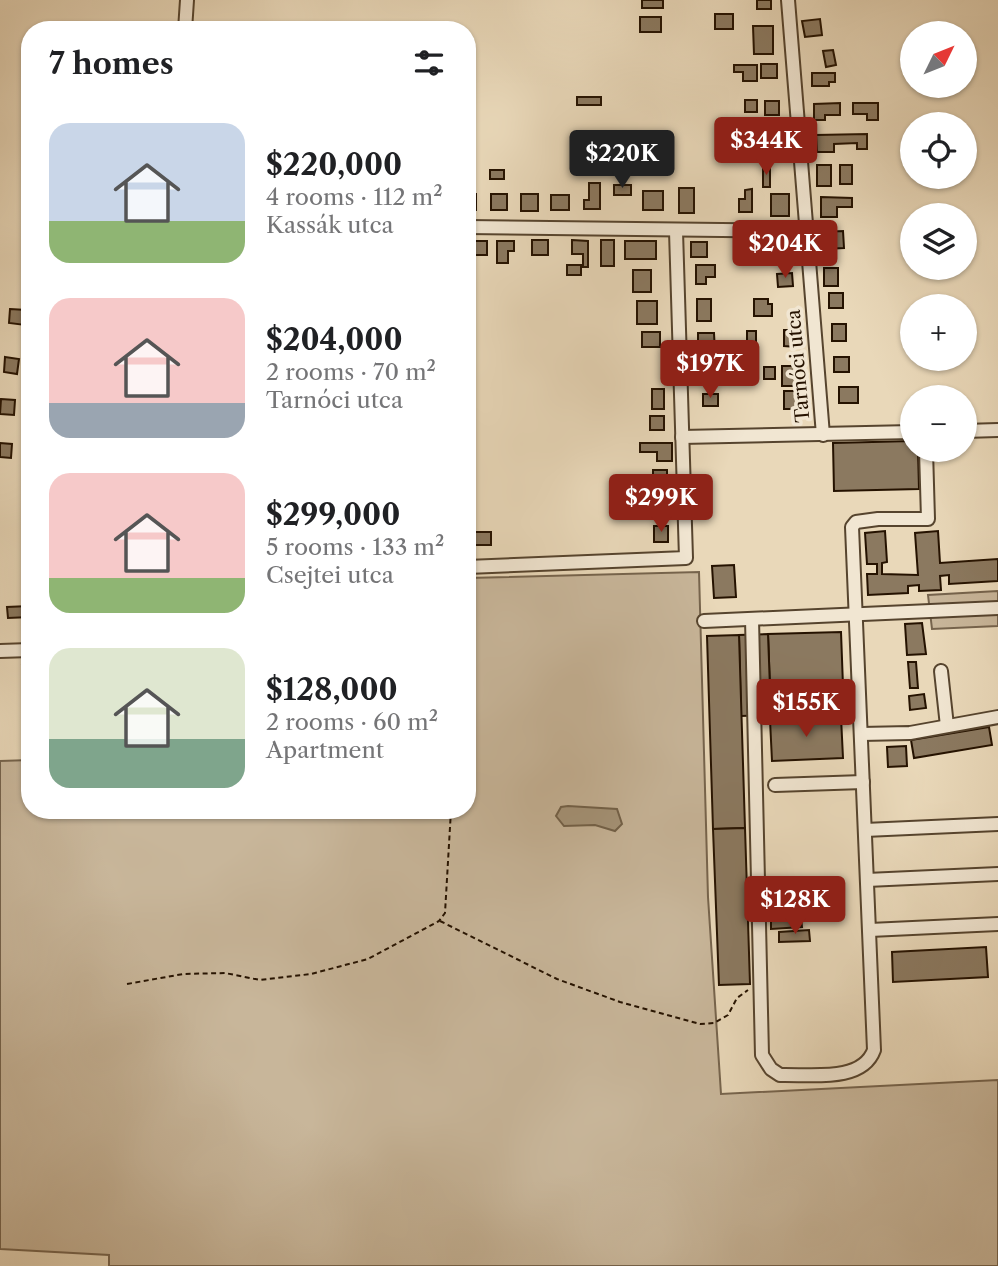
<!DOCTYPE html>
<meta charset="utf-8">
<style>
body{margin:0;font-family:"Libre Caslon Text",serif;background:#f6f6f6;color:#202124;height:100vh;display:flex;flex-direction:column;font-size:26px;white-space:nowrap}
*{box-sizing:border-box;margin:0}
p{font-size:23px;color:#757577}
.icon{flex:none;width:38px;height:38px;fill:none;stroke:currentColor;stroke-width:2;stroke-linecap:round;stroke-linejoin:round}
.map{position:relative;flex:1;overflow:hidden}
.panel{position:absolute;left:21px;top:21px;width:455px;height:798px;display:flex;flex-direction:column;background:#fff;border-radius:28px;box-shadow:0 2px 5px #0004}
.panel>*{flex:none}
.needle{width:46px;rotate:47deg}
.buttons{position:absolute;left:900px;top:21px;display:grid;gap:14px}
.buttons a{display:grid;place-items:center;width:77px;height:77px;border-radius:50%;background:#fff;box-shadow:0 2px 5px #0004;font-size:35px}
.price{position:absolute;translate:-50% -60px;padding:0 16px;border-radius:7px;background:#8f2418;color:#fff;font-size:23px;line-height:46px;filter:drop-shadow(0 2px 4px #0008)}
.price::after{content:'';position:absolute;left:50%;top:42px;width:21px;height:16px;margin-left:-10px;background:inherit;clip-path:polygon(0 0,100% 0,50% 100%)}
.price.active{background:#222;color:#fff}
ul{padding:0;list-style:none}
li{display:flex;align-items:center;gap:21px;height:175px;padding:0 28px}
li span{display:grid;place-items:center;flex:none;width:196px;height:140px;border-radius:21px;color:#555}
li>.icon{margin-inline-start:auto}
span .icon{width:84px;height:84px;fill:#fffc;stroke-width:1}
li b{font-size:30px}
h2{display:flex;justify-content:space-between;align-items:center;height:84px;padding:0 28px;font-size:30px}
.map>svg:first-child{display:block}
</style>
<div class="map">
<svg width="998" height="1266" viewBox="0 0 998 1266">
<rect width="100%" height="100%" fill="#e9d8b9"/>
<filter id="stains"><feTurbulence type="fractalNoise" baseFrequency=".00286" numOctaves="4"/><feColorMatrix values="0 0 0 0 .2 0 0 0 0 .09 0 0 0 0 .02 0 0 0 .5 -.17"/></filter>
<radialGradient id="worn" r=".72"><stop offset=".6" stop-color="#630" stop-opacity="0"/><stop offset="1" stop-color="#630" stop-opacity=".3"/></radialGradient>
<g fill="#c8b69a" stroke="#76644d" stroke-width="2">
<polygon points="699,572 708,897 721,1094 998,1080 998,1266 109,1266 109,1255 0,1249 0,761 30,760 30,810 467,810 467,578"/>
<polygon points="998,591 998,626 932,629 928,595"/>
</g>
<polygon fill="#a6957a" stroke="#726149" stroke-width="2" points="568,806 617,809 622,824 615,831 595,825 564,826 556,816 561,807"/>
<g fill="#8b7960" stroke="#251200" stroke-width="2">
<rect x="642" y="0" width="21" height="8"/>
<rect x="757" y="0" width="14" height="9"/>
<rect x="715" y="14" width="18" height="15"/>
<rect x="640" y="17" width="21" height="15"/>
<polygon points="820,19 822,35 805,37 802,21"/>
<polygon points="753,26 773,26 773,54 754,54"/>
<polygon points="833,50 836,65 826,67 823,51"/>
<rect x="761" y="64" width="16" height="14"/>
<polygon points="734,65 757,65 757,81 743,81 743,72 734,72"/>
<polygon points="812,73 835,73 835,82 829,82 829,86 812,86"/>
<rect x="577" y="97" width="24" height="8"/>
<rect x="745" y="100" width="12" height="12"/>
<rect x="765" y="101" width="14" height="14"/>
<polygon points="840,103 840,115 825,115 825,120 814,120 814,104"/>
<polygon points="853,103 878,103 878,120 867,120 867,114 853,114"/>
<rect x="766" y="123" width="17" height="17"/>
<rect x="587" y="134" width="15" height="25"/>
<polygon points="867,134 867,149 857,149 857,143 834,144 834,152 817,152 816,135"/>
<rect x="817" y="165" width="14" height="21"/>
<rect x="840" y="165" width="12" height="19"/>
<rect x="642" y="166" width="18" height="9"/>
<rect x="763" y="167" width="7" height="20"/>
<rect x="490" y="170" width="14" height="9"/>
<polygon points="589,183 600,183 600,209 584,209 584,200 589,200"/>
<rect x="614" y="185" width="17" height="10"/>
<rect x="679" y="188" width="15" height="25"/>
<polygon points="752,189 752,212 739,212 739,199 745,199 745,190"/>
<rect x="643" y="191" width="20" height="19"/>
<rect x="467" y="194" width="9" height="16"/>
<rect x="491" y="194" width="16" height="16"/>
<rect x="521" y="194" width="17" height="17"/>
<rect x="771" y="194" width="18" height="22"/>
<rect x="551" y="195" width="18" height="15"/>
<polygon points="821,197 852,198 852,207 837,207 837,217 821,217"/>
<polygon points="843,231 844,248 824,249 823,232"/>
<rect x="532" y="240" width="16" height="15"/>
<polygon points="572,240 588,241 588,267 583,267 583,254 572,254"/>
<rect x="601" y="240" width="13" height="26"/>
<rect x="473" y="241" width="14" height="14"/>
<polygon points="497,241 514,241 514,251 508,251 508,263 497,263"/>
<rect x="625" y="241" width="31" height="18"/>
<rect x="691" y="242" width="16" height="15"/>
<polygon points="790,244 792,262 771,264 770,246"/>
<rect x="567" y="265" width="14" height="10"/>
<polygon points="696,265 715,265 715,277 706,277 706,284 696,284"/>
<rect x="824" y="268" width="14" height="18"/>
<rect x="633" y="270" width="18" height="22"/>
<polygon points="792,273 793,286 778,287 777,274"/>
<rect x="829" y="293" width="14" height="15"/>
<rect x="697" y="299" width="14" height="22"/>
<polygon points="754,299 768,299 768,304 772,304 772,316 754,316"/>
<rect x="637" y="301" width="20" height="23"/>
<polygon points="10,309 26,310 25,325 9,323"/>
<rect x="832" y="324" width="14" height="17"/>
<polygon points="784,330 796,330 796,347 784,346"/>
<rect x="747" y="331" width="9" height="20"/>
<rect x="642" y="332" width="18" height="15"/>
<polygon points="698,333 714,333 715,353 698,353"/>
<polygon points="5,357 19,359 17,374 4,372"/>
<rect x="834" y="357" width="15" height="15"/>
<rect x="698" y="364" width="15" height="15"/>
<rect x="782" y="366" width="18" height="20"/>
<rect x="764" y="367" width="11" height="12"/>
<rect x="839" y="387" width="19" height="16"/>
<rect x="652" y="389" width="12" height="20"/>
<rect x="784" y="391" width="15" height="18"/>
<rect x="703" y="394" width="15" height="12"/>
<polygon points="1,399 15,400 14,415 0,414"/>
<rect x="650" y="416" width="14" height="14"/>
<polygon points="912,441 912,450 918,450 919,489 834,491 833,443"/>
<polygon points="0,443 12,444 11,458 0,457"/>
<polygon points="640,443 672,443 672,461 657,461 657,452 640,452"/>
<rect x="653" y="470" width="14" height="20"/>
<rect x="631" y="498" width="11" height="13"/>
<rect x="653" y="498" width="15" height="14"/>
<rect x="654" y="526" width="14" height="16"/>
<polygon points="885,531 887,562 882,563 882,574 918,575 915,533 938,531 940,563 998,559 998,581 949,584 949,575 940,576 941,590 919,591 919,585 908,586 908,593 868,595 867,574 877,574 877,564 867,564 865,533"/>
<rect x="474" y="532" width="17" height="13"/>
<polygon points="734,565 736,597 714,598 712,566"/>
<polygon points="29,606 30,617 8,618 7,607"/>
<polygon points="922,623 926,654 907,655 905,624"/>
<polygon points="841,632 844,713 771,715 768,634"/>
<polygon points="768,634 771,715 741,716 739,635"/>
<polygon points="739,635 745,828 713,829 707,636"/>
<polygon points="908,662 916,662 918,688 910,688"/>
<polygon points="22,665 30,665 30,687 23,687"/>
<polygon points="924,694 926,708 910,710 909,696"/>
<polygon points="841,717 843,758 772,761 770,720"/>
<polygon points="989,727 992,745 914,758 911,740"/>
<polygon points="906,746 907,766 888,767 887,747"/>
<polygon points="745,828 750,984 719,985 713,829"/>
<polygon points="801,917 802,927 771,929 771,918"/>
<polygon points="809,930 810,941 779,942 779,932"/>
<polygon points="986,947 988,977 893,982 892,952"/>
</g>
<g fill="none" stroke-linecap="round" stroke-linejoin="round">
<defs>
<g id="minor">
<polyline points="788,0 823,435"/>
<polyline points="185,30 187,0"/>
<polyline points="467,227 806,231"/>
<polyline points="964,431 998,430"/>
<polyline points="682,437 912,432"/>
<polyline points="467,567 686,558 676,231"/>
<path d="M752 619 762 1055 771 1069 780 1075C810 1074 862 1083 874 1050L852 527 856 522 878 519H928L926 450"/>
<polyline points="704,621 998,608"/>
<polyline points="0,651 30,650"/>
<polyline points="941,671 947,726"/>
<polyline points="861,734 910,733 998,717"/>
<polyline points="775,785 863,782"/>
<polyline points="865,830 998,824"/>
<polyline points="867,880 998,874"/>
<polyline points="870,930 998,924"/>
</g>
</defs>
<use href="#minor" stroke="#56442e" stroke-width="16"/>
<g stroke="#251200" stroke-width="2" stroke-dasharray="5 3.5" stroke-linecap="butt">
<polyline points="440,921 557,979 620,1002 700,1024 714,1023 728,1015 737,998 748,990"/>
<polyline points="127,984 183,974 225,973 260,980 311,974 368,959 439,921 445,913 451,810"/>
</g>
<use href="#minor" stroke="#f1e6d2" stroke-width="12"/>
</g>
<g text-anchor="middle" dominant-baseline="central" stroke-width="7" stroke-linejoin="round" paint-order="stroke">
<g font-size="19" fill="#251200" stroke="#f1e6d2">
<text transform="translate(798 366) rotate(-95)">Tarnóci utca</text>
</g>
</g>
<rect width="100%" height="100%" filter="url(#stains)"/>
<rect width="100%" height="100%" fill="url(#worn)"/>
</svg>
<div class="buttons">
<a><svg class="needle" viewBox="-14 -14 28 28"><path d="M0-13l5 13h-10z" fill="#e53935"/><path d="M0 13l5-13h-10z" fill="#757577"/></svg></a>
<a><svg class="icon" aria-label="locate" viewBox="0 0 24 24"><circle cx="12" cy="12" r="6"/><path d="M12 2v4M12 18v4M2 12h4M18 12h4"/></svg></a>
<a><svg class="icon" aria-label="layers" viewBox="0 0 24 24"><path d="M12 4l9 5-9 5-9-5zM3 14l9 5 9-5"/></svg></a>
<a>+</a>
<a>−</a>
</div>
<b class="price" style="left:766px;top:177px">$344K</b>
<b class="price active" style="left:622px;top:190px">$220K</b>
<b class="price" style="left:785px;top:280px">$204K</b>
<b class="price" style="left:710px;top:400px">$197K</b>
<b class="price" style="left:661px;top:534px">$299K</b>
<b class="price" style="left:806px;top:739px">$155K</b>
<b class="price" style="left:795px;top:936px">$128K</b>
<section class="panel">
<h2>7 homes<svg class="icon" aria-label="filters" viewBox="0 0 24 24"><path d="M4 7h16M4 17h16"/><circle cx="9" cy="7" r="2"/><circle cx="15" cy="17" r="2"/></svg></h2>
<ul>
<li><span style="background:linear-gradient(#c9d6e8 70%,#8fb573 0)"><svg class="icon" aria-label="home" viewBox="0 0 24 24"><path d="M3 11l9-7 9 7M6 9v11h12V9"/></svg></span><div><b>$220,000</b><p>4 rooms · 112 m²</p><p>Kassák utca</p></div></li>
<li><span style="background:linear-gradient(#f6c9c9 75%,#9aa5b1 0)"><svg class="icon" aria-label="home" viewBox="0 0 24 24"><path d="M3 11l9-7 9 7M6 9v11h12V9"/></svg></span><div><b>$204,000</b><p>2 rooms · 70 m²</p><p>Tarnóci utca</p></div></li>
<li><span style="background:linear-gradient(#f6c9c9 75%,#8fb573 0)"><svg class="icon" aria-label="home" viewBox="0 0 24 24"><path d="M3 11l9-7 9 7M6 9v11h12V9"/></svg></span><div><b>$299,000</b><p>5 rooms · 133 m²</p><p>Csejtei utca</p></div></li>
<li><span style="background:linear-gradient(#dfe7d0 65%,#7fa58c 0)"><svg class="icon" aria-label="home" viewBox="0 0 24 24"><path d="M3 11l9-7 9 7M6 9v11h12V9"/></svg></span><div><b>$128,000</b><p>2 rooms · 60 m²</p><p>Apartment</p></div></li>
</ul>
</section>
</div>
